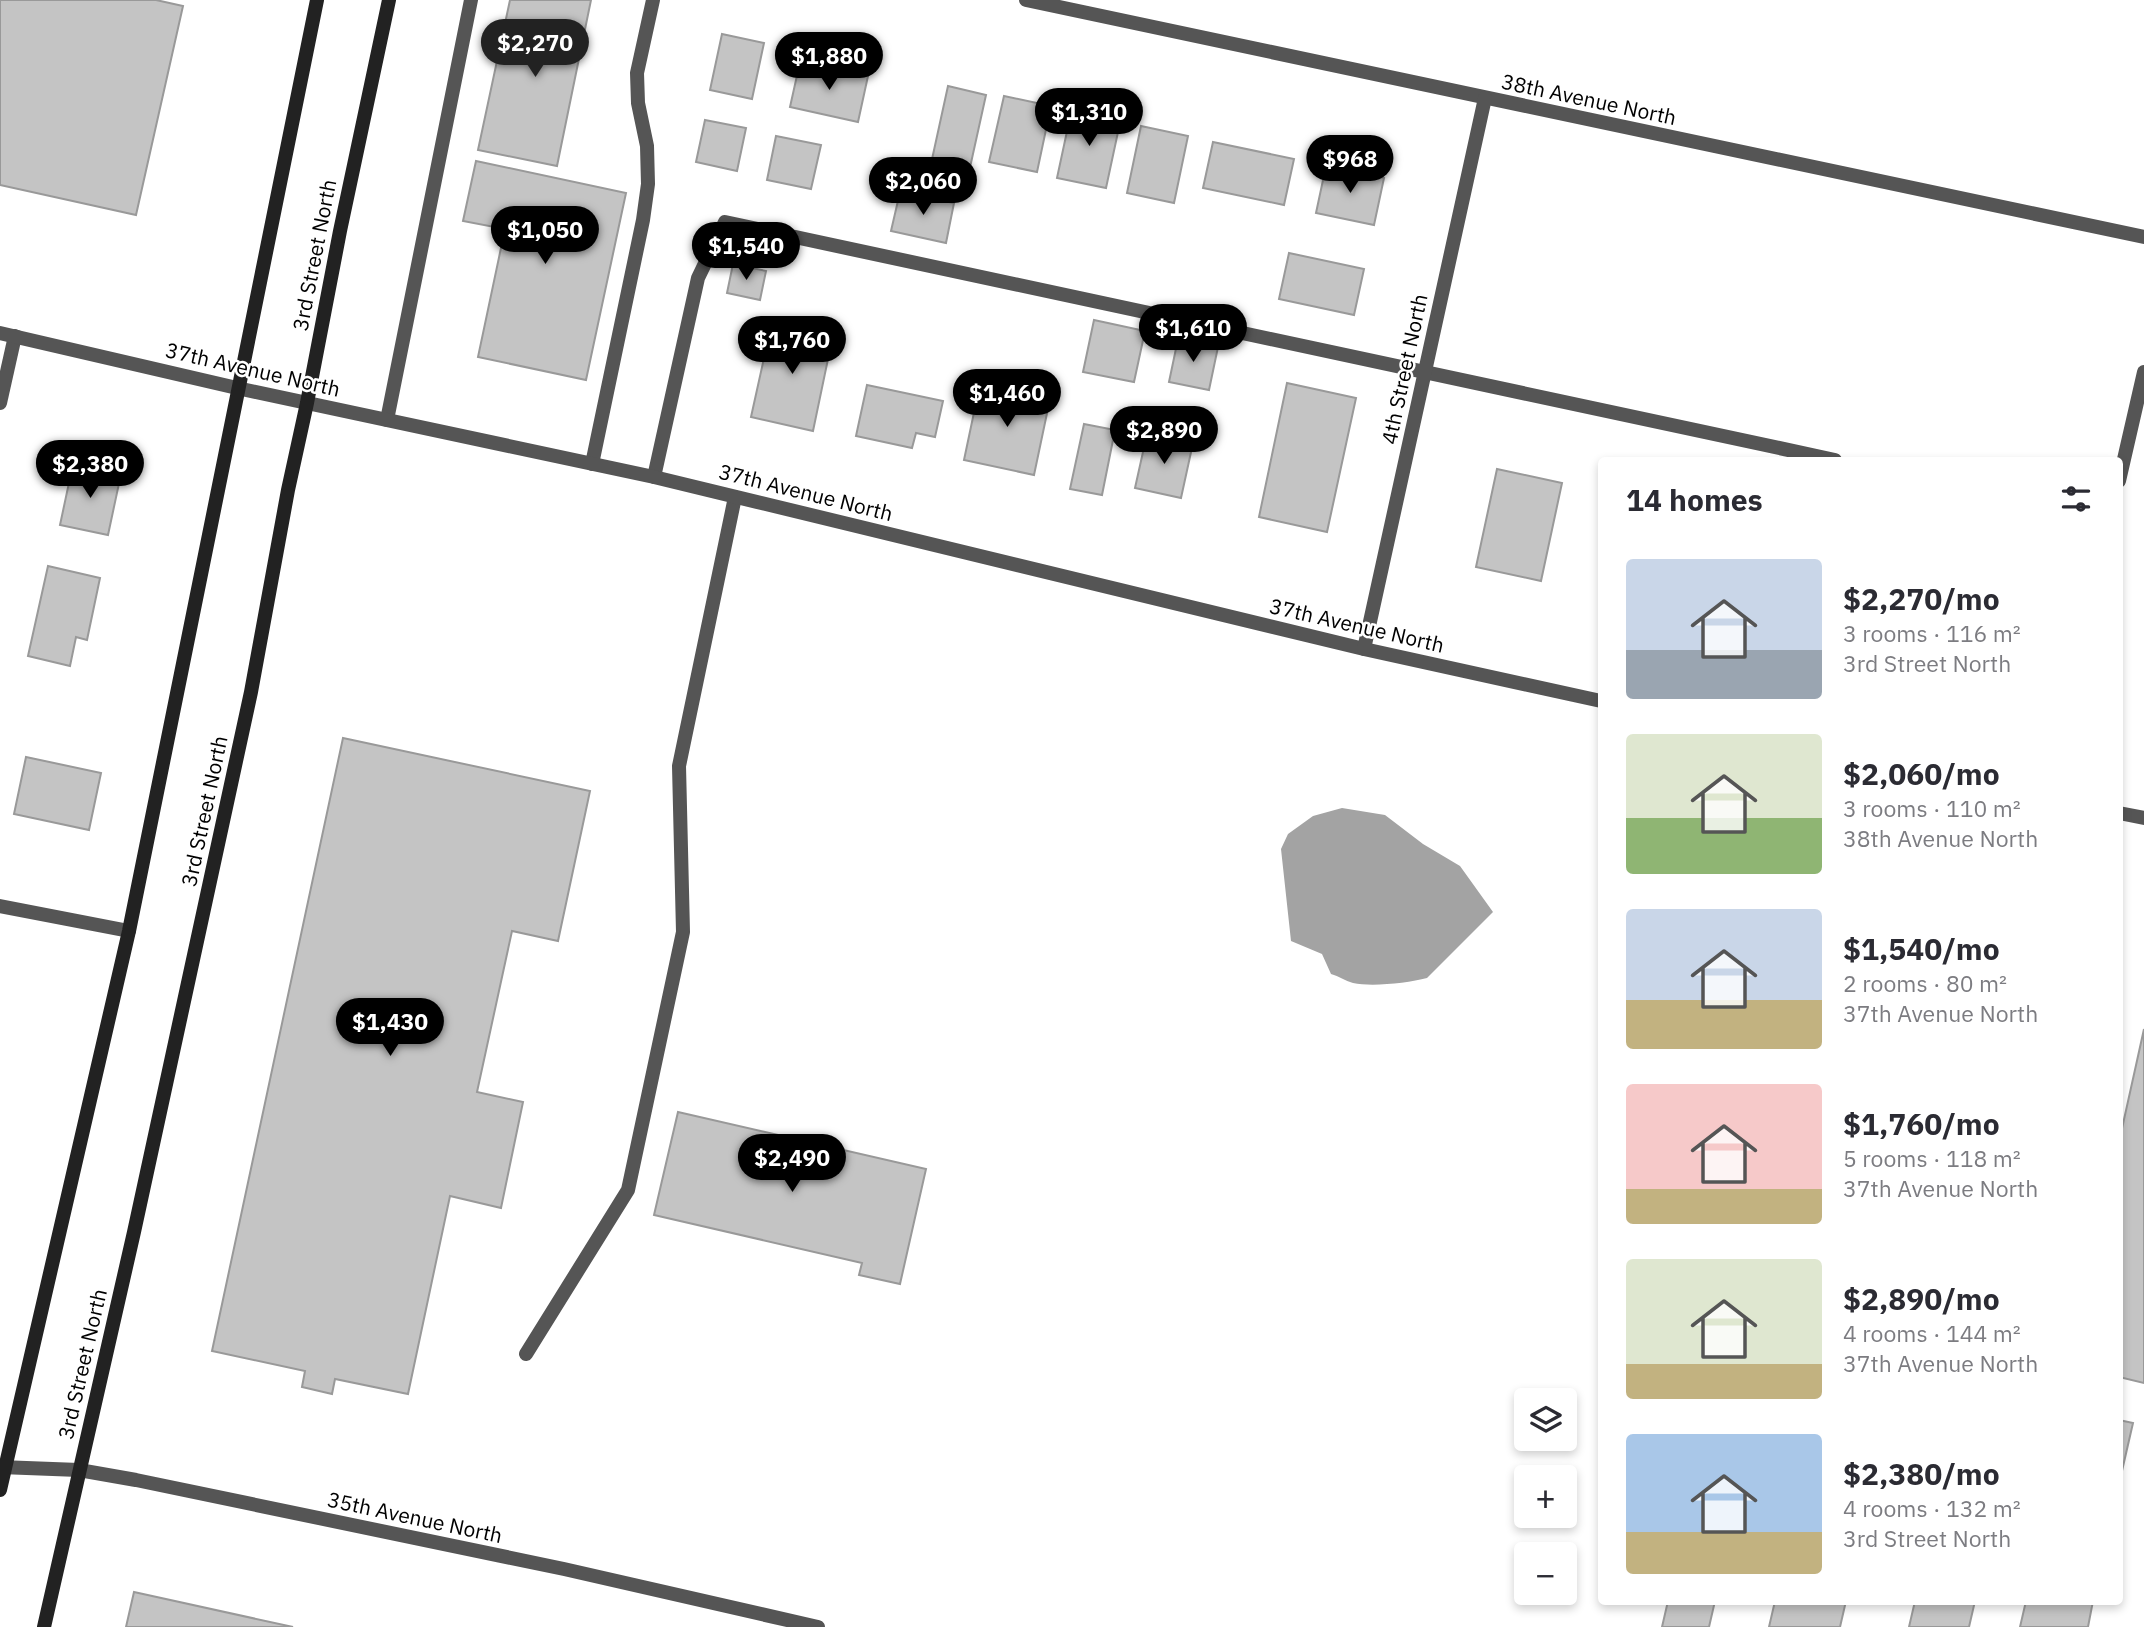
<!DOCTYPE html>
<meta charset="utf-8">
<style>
body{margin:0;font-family:"IBM Plex Sans",sans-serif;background:#f7f7f7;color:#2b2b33;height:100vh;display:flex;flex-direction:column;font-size:26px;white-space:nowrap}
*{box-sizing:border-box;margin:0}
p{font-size:23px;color:#7c7c81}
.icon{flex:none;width:38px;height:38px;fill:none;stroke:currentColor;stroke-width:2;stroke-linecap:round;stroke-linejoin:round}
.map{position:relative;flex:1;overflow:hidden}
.drawer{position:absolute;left:1598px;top:457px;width:525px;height:1148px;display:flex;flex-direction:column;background:#fff;border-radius:7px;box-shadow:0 4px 10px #0003}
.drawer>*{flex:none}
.buttons{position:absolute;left:1514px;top:1388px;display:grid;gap:14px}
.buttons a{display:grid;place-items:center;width:63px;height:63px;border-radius:7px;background:#fff;box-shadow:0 4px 10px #0003;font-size:35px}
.price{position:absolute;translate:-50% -60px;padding:0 16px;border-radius:24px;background:#000;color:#fff;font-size:23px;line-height:46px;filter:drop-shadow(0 2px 4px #0008)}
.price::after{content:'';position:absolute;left:50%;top:42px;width:21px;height:16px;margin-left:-10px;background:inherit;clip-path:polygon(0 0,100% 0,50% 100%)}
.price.on{background:#222;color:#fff}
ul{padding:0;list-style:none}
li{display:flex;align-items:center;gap:21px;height:175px;padding:0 28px}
li span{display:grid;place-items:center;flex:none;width:196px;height:140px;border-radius:7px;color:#555}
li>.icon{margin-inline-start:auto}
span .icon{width:84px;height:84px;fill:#fffc;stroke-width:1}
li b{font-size:30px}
h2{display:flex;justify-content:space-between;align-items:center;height:84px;padding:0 28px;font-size:30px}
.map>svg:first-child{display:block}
</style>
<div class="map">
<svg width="2144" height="1627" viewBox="0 0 2144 1627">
<rect width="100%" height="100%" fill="#fff"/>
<path fill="#a3a3a3" d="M1342 808 1385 815 1423 844 1460 866 1493 912 1427 978C1408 983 1372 987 1353 983 1345 981 1339 976 1331 974L1322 954 1291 941 1281 849 1288 834 1313 816Z"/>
<g fill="#c4c4c4" stroke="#999" stroke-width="2">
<polygon points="0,0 156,0 183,6 136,215 0,185"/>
<polygon points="510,0 591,0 557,166 478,150"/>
<polygon points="722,34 764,43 752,99 710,90"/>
<polygon points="800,62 868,76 858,122 790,107"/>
<polygon points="948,86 986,95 967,181 929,173"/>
<polygon points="1004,96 1051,106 1037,172 989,162"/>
<polygon points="1072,108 1121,118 1106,188 1057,178"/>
<polygon points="705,120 746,128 737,171 696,162"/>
<polygon points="1141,126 1188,136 1174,203 1127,193"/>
<polygon points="776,136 821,145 811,189 767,180"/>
<polygon points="1213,142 1294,159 1284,205 1203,188"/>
<polygon points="476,161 626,193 586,380 478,357 505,229 463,221"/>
<polygon points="1326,166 1384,178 1374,225 1316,213"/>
<polygon points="900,192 954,203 946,243 891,231"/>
<polygon points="1289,253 1364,269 1354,315 1279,299"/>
<polygon points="733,264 766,271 760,300 727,293"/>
<polygon points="1094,320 1145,331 1134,382 1083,372"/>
<polygon points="772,322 833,335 813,431 751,417"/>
<polygon points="1178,339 1218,347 1209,390 1169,382"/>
<polygon points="1287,383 1356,398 1327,532 1259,517"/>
<polygon points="980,384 1050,399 1034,475 964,460"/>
<polygon points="867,385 943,401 935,437 916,433 912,448 856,436"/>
<polygon points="1084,424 1115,430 1102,495 1070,489"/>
<polygon points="1147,434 1193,443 1181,498 1135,488"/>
<polygon points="73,464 121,474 108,535 60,525"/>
<polygon points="1497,469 1562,483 1541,581 1476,567"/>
<polygon points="48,566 100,578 87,640 76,637 70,666 28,656"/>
<polygon points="343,738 590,791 558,941 512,931 477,1092 523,1102 501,1208 450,1196 408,1394 335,1379 332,1394 302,1387 305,1371 212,1351"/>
<polygon points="26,757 101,773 89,830 14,814"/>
<polygon points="2144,1029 2144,1383 2119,1377 2119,1142"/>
<polygon points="678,1112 926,1169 900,1284 859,1275 862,1263 654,1215"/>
<polygon points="2119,1420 2133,1423 2119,1484"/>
<polygon points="134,1592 293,1627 126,1627"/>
<polygon points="1668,1601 1715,1601 1709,1627 1662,1627"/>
<polygon points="1775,1601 1846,1601 1840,1627 1769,1627"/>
<polygon points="1915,1601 1975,1601 1969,1627 1909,1627"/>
<polygon points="2026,1601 2093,1601 2088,1627 2020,1627"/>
</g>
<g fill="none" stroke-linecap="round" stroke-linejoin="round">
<g stroke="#555" stroke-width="14">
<polyline points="0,403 15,336"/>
<polyline points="387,420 471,0"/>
<polyline points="592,464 643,220 648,184 647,146 638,103 637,73 653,0"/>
<polyline points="654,477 698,278 725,222 1835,460"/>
<polyline points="2119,481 2144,372"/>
<polyline points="526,1354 628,1190 683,932 679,766 735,497"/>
</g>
<g stroke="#555" stroke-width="14">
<polyline points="1026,0 2144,237"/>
<polyline points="0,333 237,388 654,477 1364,649 1601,701"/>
<polyline points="1364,649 1485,98"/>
<polyline points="2119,813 2144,818"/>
<polyline points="0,906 129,931"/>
<polyline points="0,1467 79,1470 136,1480 564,1569 818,1627"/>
</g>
<g stroke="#222" stroke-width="14">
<polyline points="0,1490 129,931 317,0"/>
<polyline points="44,1627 134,1232 251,692 288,490 307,403 340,231 389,0"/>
</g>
</g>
<g text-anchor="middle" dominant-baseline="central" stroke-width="5" stroke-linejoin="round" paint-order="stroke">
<g font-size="21" fill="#000" stroke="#fff">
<text transform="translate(1589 99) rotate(12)">38th Avenue North</text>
<text transform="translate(314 255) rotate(-79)">3rd Street North</text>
<text transform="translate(253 369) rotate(13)">37th Avenue North</text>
<text transform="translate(1404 369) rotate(-78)">4th Street North</text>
<text transform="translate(806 492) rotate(14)">37th Avenue North</text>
<text transform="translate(1357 625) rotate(13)">37th Avenue North</text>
<text transform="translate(204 811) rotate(-78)">3rd Street North</text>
<text transform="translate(82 1364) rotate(-77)">3rd Street North</text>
<text transform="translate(415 1517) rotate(12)">35th Avenue North</text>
</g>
</g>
</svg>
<div class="buttons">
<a><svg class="icon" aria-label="layers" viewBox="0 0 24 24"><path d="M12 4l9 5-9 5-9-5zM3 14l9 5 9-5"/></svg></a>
<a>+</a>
<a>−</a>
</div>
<b class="price on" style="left:535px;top:79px">$2,270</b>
<b class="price" style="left:829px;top:92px">$1,880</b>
<b class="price" style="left:1089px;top:148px">$1,310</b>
<b class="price" style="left:1350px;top:195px">$968</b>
<b class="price" style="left:923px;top:217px">$2,060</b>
<b class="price" style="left:545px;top:266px">$1,050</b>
<b class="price" style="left:746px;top:282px">$1,540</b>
<b class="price" style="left:1193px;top:364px">$1,610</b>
<b class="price" style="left:792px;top:376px">$1,760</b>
<b class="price" style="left:1007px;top:429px">$1,460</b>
<b class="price" style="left:1164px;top:466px">$2,890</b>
<b class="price" style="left:90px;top:500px">$2,380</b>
<b class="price" style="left:390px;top:1058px">$1,430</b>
<b class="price" style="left:792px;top:1194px">$2,490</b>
<section class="drawer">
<h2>14 homes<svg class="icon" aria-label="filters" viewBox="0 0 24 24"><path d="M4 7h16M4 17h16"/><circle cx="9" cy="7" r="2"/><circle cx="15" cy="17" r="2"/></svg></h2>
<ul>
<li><span style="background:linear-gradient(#c9d6e8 65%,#9aa5b1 0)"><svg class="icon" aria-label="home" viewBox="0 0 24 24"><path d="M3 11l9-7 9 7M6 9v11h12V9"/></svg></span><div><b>$2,270/mo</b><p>3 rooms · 116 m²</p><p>3rd Street North</p></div></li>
<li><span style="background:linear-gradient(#dfe7d0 60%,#8fb573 0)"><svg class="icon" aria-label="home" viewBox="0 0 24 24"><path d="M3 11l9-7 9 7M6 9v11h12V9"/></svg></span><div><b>$2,060/mo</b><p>3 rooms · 110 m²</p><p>38th Avenue North</p></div></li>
<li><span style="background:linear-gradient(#c9d6e8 65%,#c2b280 0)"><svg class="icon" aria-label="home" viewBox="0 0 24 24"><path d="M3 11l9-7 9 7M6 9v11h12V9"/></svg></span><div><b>$1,540/mo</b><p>2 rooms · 80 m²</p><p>37th Avenue North</p></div></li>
<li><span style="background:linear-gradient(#f6c9c9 75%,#c2b280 0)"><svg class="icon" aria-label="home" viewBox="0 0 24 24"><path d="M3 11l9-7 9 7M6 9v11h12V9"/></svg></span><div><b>$1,760/mo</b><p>5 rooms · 118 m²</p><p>37th Avenue North</p></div></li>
<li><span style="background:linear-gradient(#dfe7d0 75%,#c2b280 0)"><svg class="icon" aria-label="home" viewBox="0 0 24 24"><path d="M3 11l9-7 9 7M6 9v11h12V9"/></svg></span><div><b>$2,890/mo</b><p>4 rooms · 144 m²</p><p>37th Avenue North</p></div></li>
<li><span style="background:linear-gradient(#a9c7e8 70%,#c2b280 0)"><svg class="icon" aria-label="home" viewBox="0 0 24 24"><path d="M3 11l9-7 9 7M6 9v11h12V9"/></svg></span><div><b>$2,380/mo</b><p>4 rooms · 132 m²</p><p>3rd Street North</p></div></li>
</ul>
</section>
</div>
